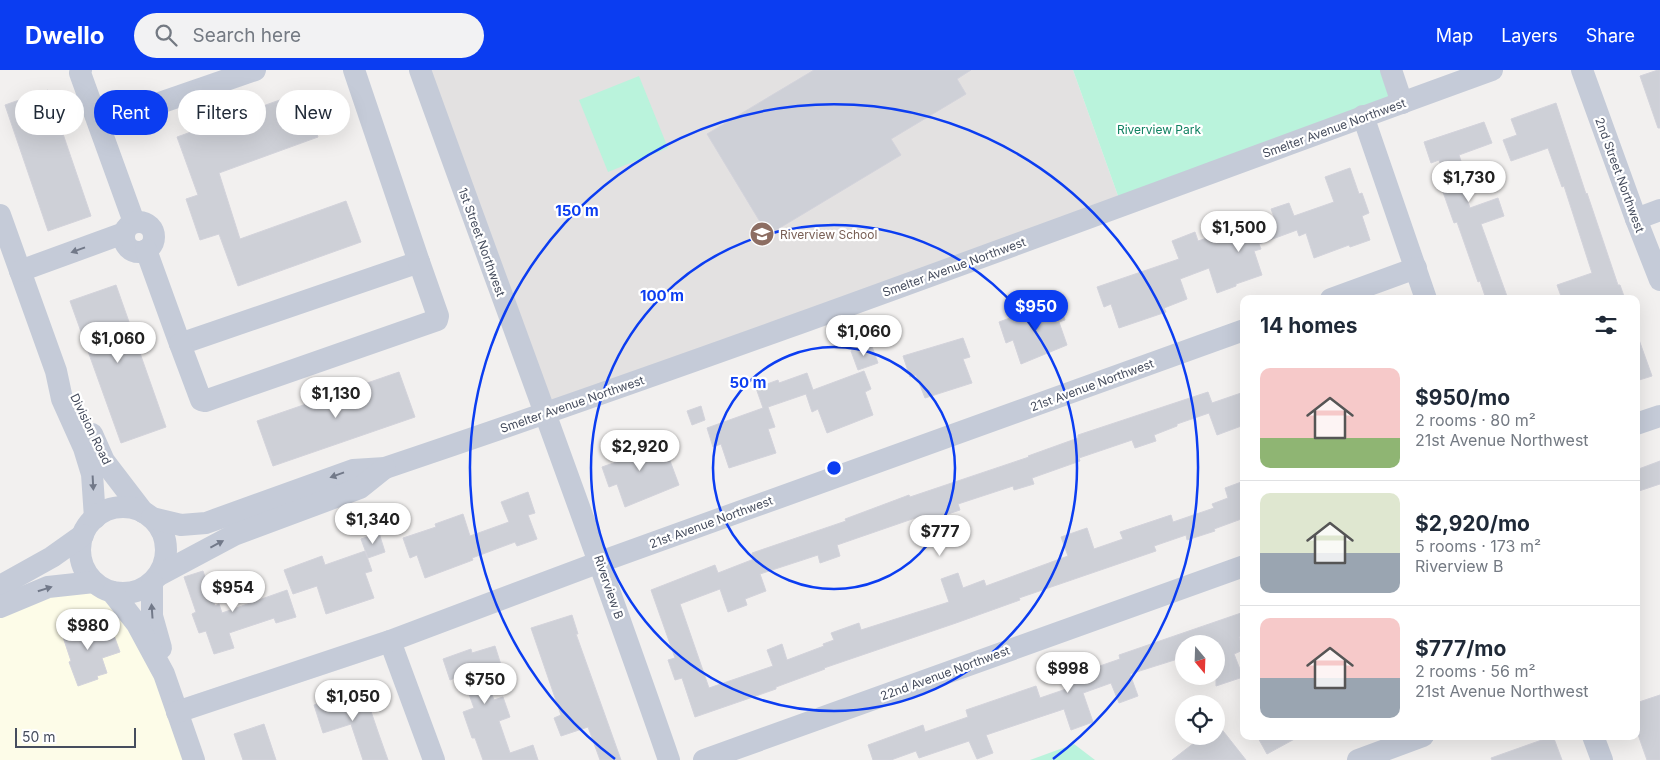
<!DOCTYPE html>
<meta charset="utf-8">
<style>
body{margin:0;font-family:Inter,sans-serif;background:#f2f2f3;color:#1f2937;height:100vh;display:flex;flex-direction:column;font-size:19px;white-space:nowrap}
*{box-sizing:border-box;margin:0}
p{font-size:16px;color:#747a83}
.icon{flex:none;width:28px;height:28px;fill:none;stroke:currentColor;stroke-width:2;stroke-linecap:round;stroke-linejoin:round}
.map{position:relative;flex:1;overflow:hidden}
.sheet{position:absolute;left:1240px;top:225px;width:400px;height:445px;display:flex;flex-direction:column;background:#fff;border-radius:10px;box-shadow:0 5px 20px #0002}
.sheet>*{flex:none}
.hud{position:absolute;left:15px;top:20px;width:475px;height:45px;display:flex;gap:10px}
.needle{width:32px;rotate:161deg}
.controls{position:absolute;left:1175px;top:565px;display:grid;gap:10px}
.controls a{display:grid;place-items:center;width:50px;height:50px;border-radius:50%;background:#fff;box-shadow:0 5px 20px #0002;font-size:25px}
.scale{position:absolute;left:15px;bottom:12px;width:121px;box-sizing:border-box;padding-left:5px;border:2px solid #464d5e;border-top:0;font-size:14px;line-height:18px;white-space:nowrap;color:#464d5e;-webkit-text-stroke:4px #fff;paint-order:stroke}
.price{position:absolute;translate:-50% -42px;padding:0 11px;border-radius:18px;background:#fff;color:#222;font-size:16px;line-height:32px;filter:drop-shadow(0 1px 2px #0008)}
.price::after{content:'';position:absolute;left:50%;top:30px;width:15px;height:11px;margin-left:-8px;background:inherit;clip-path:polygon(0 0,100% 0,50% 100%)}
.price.selected{background:#0b3df1;color:#fff}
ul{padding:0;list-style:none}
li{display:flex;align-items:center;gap:15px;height:125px;padding:0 20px}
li+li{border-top:1px solid #e0e1e3}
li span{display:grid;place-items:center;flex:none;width:140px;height:100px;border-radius:10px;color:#555}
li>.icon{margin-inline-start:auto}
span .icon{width:60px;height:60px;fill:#fffc;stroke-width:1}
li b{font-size:21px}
h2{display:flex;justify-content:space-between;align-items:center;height:60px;padding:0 20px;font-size:21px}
.pill{padding:0 18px;border-radius:22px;background:#fff;box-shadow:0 5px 20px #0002;font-size:18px;line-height:45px}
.pill.selected{background:#0b3df1;color:#fff}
header{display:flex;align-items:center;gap:30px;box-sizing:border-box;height:70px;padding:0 25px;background:#0b3df1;color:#fff}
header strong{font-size:24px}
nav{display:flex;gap:28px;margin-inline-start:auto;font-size:18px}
.search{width:350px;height:45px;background:#f2f2f3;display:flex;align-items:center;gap:12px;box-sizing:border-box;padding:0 18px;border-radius:28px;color:#747a83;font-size:19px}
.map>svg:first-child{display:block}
</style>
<header>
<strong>Dwello</strong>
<div class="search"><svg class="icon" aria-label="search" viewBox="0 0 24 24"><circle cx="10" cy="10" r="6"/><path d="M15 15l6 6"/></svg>Search here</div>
<nav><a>Map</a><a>Layers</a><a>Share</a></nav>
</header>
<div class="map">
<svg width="1660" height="690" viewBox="0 0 1660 690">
<rect width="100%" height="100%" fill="#f2f0ef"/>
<polygon fill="#fdfce8" points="94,512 112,522 194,690 0,690 0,537"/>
<polygon fill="#e3e1e1" points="420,0 1073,0 1122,137 544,344"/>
<g fill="#baf3dc">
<polygon points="1073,0 1390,0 1402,33 1122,137"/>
<polygon points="639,6 668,78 608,102 579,30"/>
<polygon points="1074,674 1095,690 1030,690"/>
</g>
<g fill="#ced0d7" stroke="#d3d3db">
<polygon points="814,0 971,0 957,9 966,24 891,69 901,85 768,165 707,64"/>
<polygon points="1658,0 1660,0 1660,58 1658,58 1640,6"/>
<polygon points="48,20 91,146 48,161 5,35"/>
<polygon points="302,22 318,67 219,103 240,169 346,131 361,172 238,216 219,164 200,170 186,129 198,125 177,67"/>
<polygon points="1556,33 1586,124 1587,123 1618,215 1620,215 1625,229 1562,229 1557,215 1592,203 1564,116 1562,117 1548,78 1511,91 1503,70 1517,65 1511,49"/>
<polygon points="1484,52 1492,73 1459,85 1466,106 1460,108 1470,138 1498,128 1504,146 1481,154 1508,229 1486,229 1480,211 1478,212 1457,152 1454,153 1443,122 1449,120 1439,90 1431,93 1424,72"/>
<polygon points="1350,98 1359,124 1362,123 1369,143 1362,146 1370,170 1350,177 1349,175 1314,188 1306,163 1299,166 1297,160 1259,174 1261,179 1254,181 1262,205 1236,214 1236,216 1217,223 1209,198 1180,209 1187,229 1164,238 1166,242 1119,258 1111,234 1104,237 1097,217 1179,189 1172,171 1195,162 1198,171 1213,166 1215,173 1276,152 1271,139 1289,133 1294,146 1334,132 1325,107"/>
<polygon points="116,215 166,357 121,373 70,231"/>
<polygon points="1059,230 1065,250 1059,252 1067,275 1021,294 1013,270 1006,273 999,252"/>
<polygon points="1638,267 1652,306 1636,311 1636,268"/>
<polygon points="963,268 970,287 963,289 972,313 925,328 916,305 910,307 903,286"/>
<polygon points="871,274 878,293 858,300 851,281"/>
<polygon points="864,301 871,319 865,322 873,345 827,363 818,339 812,342 806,324 768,337 775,357 768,359 776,383 729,398 721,374 713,377 707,358 763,338 756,318 778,310 779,313 807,303 813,320"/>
<polygon points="399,302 415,347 273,396 257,351"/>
<polygon points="1208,322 1212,333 1244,322 1244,355 1217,365 1209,343 1177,354 1177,356 1154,365 1156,371 1135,378 1132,370 1079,388 1080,391 1032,408 1034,414 1014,420 1013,416 958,434 960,440 936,448 938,452 922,457 918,447 837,475 840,486 820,493 818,485 760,504 766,521 745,529 747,535 728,542 720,519 680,534 709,618 773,596 767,580 782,574 787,590 824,576 823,574 834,570 831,563 859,553 861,560 949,532 941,509 958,503 963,518 984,510 986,516 1068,486 1061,467 1087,458 1094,479 1123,469 1120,462 1171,445 1173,452 1214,438 1212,434 1228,428 1225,418 1244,411 1244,448 1214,459 1215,461 1187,470 1186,465 1154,476 1156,481 1019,528 1020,530 956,553 824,598 825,599 776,617 776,619 695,647 682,608 675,610 668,590 675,588 651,520 715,495 718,503 754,489 752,483 846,451 845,449 909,425 910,427 1029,387 1028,386 1078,368 1078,365"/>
<polygon points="701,336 705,350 692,355 687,341"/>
<polygon points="632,367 638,382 663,372 679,415 625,437 617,414 609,417 602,397 619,391 613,374"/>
<polygon points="1660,391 1660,414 1636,422 1636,400"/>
<polygon points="528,422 535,443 528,445 537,469 517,476 515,472 472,488 473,490 425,508 417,485 410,488 403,468 436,457 435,454 463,444 470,466 509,452 501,432"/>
<polygon points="379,463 385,482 368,488 361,469"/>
<polygon points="365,481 372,501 365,503 374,528 326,544 317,516 293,524 284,500 322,486 325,495"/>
<polygon points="203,501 215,536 219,534 222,543 287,520 296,547 276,553 274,548 229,563 234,578 214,584 206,561 199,563 192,544 196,542 184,507"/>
<polygon points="1244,542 1244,566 1239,567 1243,580 1234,584 1243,607 1216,616 1216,574 1184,574 1184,587 1130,604 1138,626 1119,633 1111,613 1083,623 1093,652 1071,660 1064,639 986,665 993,683 977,689 969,671 919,688 916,681 891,690 873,690 868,675 923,655 925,662 968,647 966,640 1036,616 1040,628 1072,617 1068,607 1120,589 1119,585"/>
<polygon points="572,545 578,564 576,564 621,690 600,690 588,657 561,666 554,648 561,645 531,558"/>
<polygon points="88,549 93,567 112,560 120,582 102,588 107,603 97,606 98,609 78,616 69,592 71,591 60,558"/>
<polygon points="495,576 502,598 484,604 494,630 503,627 510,647 499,651 510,683 533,675 538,690 483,690 475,668 472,668 463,642 474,638 462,605 450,610 443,589 471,579 472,583"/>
<polygon points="363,618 378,662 388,690 363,690 351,654 323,663 314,635"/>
<polygon points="1660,625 1660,690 1647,690 1636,659 1636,633"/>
<polygon points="1216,652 1246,690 1172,690 1203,666 1216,666"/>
<polygon points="264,654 276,690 243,690 234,664"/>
<polygon points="1257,666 1300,666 1267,684"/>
<polygon points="1553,666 1562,690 1492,690 1491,688"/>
</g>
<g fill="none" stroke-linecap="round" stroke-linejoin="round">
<g stroke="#c5cbd8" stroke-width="22">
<polyline points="81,0 80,3 134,152"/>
<path d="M420 0C503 230 589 459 669 690"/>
<polyline points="1391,0 1402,33"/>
<polyline points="1582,0 1636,149 1660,210"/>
<polyline points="1363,46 1426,229"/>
<polyline points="99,54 255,0"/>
<polyline points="0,145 56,301 62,329 84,378 92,404 95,448"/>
<polyline points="1636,149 1660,140"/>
<circle cx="139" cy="167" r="15"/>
<polyline points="146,180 180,274 419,192 354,0"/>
<polyline points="20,201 124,163"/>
<polyline points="1331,229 1416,198"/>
<polyline points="180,274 201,330 205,331 437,250 438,246 419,192"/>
<polyline points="1636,354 1660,346"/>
<polyline points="92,364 104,391 143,442"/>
<circle cx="123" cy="480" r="43"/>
<path d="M152 448 181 455 206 453 353 400 385 398C757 273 1123 134 1492 0"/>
<polyline points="159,505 234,465 360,418 385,398"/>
<polyline points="152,513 152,546 161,578"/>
<polyline points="0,516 52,487 83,465"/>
<polyline points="112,522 137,554 164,604 194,690"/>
<polyline points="0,537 48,517 94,512"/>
<polyline points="390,571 434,690"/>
<polyline points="177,642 390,571 600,492 1244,260"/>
<polyline points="1593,666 1602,690"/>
<polyline points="704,690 1244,496"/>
<polyline points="1358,690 1423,666"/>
</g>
</g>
<defs><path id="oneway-solid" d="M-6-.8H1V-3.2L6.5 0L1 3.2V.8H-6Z" transform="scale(1.25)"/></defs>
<g fill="#727989">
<use href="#oneway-solid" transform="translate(78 180) rotate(160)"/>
<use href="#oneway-solid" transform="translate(337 405) rotate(160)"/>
<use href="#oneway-solid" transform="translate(93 413) rotate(87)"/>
<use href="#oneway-solid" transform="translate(217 474) rotate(-28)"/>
<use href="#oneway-solid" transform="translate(45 519) rotate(-17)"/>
<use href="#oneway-solid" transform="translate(152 541) rotate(-94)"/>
</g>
<g fill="none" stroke="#0b3df1" stroke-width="2.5">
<circle cx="834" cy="398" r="121"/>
<circle cx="834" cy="398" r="243"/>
<path d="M615 689A364 364 0 1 1 1053 689"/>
</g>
<defs>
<symbol id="school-disc" viewBox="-11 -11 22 22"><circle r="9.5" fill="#8d6e63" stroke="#fff"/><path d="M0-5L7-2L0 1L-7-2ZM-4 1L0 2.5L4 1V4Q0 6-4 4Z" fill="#fff"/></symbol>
</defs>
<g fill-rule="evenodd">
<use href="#school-disc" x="748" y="150" width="28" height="28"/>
</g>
<g text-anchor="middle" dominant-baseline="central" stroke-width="4.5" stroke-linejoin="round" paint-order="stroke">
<g font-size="12" fill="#464d5e" stroke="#fff">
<text transform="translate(1334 58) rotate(-20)">Smelter Avenue Northwest</text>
<text transform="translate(1620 105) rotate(70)">2nd Street Northwest</text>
<text transform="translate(482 172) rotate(70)">1st Street Northwest</text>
<text transform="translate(954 197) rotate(-20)">Smelter Avenue Northwest</text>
<text transform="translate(1092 315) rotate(-20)">21st Avenue Northwest</text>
<text transform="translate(572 334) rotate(-19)">Smelter Avenue Northwest</text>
<text transform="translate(91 359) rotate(64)">Division Road</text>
<text transform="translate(711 452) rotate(-20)">21st Avenue Northwest</text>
<text transform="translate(609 517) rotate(71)">Riverview B</text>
<text transform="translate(945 603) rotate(-20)">22nd Avenue Northwest</text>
</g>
<g font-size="12" fill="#108161" stroke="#fff">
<text x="1159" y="59">Riverview Park</text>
</g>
<g font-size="12" fill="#785e54" stroke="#fff" text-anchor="start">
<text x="780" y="164">Riverview School</text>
</g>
</g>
<circle cx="834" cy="398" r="8" fill="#0b3df1" stroke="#fff" stroke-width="2.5"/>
<g font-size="15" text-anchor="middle" font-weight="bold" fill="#0b3df1" stroke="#fff" stroke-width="4.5" stroke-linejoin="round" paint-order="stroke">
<text x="577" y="146">150 m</text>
<text x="662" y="231">100 m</text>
<text x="748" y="318">50 m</text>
</g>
</svg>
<div class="controls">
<a><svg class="needle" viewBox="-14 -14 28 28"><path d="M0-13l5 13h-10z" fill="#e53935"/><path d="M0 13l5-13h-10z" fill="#747a83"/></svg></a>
<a><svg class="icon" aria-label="locate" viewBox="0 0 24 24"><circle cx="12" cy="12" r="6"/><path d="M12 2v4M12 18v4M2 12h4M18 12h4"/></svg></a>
</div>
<div class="scale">50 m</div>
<b class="price" style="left:1469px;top:133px">$1,730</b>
<b class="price" style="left:1239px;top:183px">$1,500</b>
<b class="price selected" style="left:1036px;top:262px">$950</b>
<b class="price" style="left:864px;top:287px">$1,060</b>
<b class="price" style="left:118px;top:294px">$1,060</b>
<b class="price" style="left:336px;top:349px">$1,130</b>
<b class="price" style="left:640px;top:402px">$2,920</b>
<b class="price" style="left:373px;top:475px">$1,340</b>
<b class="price" style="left:940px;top:487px">$777</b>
<b class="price" style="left:233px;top:543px">$954</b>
<b class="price" style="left:88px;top:581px">$980</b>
<b class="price" style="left:1068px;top:624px">$998</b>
<b class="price" style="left:485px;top:635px">$750</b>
<b class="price" style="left:353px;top:652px">$1,050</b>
<div class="hud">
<a class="pill">Buy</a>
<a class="pill selected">Rent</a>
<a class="pill">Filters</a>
<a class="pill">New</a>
</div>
<section class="sheet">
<h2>14 homes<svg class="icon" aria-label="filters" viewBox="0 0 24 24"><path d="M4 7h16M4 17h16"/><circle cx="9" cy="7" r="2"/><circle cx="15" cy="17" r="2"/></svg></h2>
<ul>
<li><span style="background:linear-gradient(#f6c9c9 70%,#8fb573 0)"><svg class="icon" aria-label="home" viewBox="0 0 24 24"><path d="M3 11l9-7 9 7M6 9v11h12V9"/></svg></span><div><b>$950/mo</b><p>2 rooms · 80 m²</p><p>21st Avenue Northwest</p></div></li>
<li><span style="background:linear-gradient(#dfe7d0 60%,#9aa5b1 0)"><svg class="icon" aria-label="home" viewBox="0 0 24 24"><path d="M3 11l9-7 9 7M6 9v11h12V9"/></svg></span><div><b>$2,920/mo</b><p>5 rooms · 173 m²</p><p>Riverview B</p></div></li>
<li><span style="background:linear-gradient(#f6c9c9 60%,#9aa5b1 0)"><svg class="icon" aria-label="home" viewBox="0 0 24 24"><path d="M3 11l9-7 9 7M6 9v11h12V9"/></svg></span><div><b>$777/mo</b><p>2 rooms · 56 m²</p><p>21st Avenue Northwest</p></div></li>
</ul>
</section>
</div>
